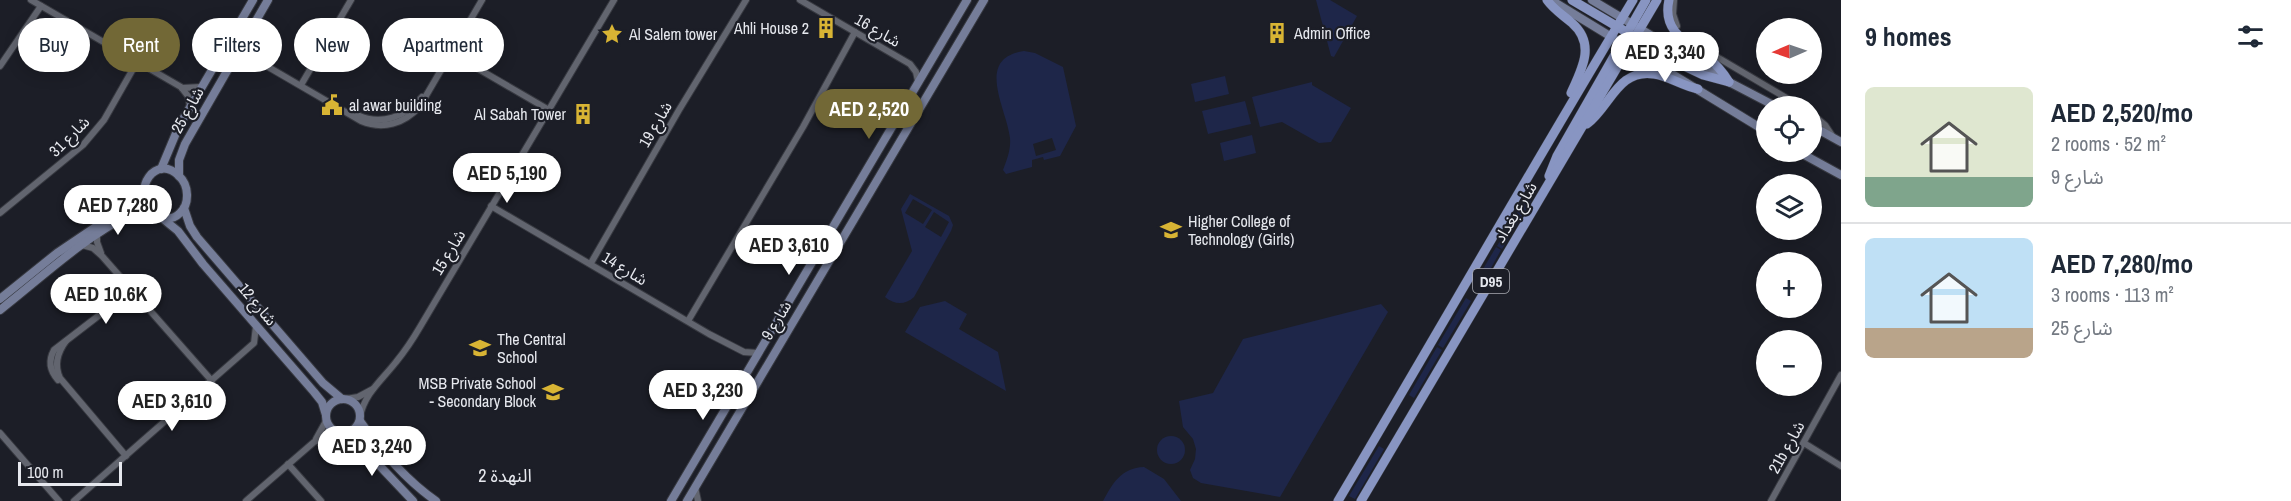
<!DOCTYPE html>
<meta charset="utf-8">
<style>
body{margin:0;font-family:"Archivo Narrow","Noto Sans Arabic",sans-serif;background:#f6f6f7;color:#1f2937;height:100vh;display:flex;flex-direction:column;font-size:22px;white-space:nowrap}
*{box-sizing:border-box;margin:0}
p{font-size:20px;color:#747a83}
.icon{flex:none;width:33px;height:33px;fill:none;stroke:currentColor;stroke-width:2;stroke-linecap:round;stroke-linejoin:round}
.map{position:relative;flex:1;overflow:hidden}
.sheet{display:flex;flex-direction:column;background:#fff;width:450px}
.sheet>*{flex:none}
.hud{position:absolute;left:18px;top:18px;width:570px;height:54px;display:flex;gap:12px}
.needle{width:39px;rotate:268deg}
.controls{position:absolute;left:1756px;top:18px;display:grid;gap:12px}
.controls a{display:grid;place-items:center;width:66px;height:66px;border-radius:50%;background:#fff;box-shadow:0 3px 15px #0003;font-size:30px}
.scale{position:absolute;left:18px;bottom:15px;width:104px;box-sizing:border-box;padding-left:6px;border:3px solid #e6e8ee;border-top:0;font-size:16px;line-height:21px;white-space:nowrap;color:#e6e8ee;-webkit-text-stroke:4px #1c1e27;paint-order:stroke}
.price{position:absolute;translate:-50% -51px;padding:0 14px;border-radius:21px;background:#fff;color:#222;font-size:20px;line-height:39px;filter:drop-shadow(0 2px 3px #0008)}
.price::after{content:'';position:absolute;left:50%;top:36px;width:18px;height:14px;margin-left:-9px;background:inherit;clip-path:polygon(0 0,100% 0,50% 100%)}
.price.selected{background:#726836;color:#fff}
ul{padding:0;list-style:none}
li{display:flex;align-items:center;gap:18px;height:150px;padding:0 24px}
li+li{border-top:2px solid #e0e1e3}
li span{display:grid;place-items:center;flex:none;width:168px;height:120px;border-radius:9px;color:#555}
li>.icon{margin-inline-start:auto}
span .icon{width:72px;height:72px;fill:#fffc;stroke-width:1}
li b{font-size:26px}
h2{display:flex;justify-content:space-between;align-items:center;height:72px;padding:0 24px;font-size:26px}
.pill{padding:0 21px;border-radius:27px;background:#fff;box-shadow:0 3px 15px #0003;font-size:21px;line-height:54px}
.pill.selected{background:#726836;color:#fff}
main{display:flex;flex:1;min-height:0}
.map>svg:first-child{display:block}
</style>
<main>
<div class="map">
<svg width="1841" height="501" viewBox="0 0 1841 501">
<rect width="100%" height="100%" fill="#1c1e27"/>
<g fill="#1e2649" fill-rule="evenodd">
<polygon points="1316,0 1330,0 1357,16 1334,57 1331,56"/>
<path d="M1024 51 1035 53 1063 67 1076 126 1060 156 1044 160 1043 157 1032 160V167L1006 174 1003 170C1007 159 1011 150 1010 138 1007 109 974 58 1024 51ZM1052 138 1056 150 1036 156 1033 144Z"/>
<polygon points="1225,76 1229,94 1195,102 1191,84"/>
<polygon points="1312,82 1312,85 1351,108 1331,142 1319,143 1282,122 1260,127 1252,97"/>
<polygon points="1245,101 1251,124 1208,134 1202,111"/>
<polygon points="1252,135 1256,153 1224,161 1220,143"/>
<path d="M910 194 949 216 953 225 951 231 914 297C905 305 895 305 885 297L912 251 901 209ZM913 199 932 210 923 224 905 213ZM934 212 949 222 941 237 925 227Z"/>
<polygon points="1526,198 1531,201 1502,249 1497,246"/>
<polygon points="1496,247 1501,250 1482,284 1476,281"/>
<polygon points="1466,298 1471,301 1443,348 1438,345"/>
<polygon points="945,301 967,314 959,329 998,352 1006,391 905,332 920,307"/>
<polygon points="1381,304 1388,312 1280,497 1201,483 1193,478 1190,470 1195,459 1196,449 1193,439 1183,427 1179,401 1213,393 1243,339"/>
<polygon points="1437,347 1442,350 1414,398 1409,395"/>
<circle cx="1171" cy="450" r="14"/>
<polygon points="1379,446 1384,449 1355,499 1349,496"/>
<path d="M1144 467 1164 479 1181 501H1103C1113 483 1121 468 1144 467Z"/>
</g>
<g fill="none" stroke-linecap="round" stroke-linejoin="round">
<defs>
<g id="street">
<polyline points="31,0 181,87 188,96 190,106"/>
<polyline points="800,0 910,64 916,72 918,81"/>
<polyline points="1674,0 1673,14 1677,26"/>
<polyline points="1705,50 1800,106"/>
<polyline points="451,53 549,110"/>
<path d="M235 56 251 57 361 121C383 130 404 124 420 106L482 0"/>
<polyline points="0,66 41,6"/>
<polyline points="301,85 351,0"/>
<polyline points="182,88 201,87"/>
<polyline points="1812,114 1825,125 1833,137"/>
<path d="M357 115C381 126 406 117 422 97"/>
<polyline points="491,206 709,334 744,352 758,353"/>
<polyline points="0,213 83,145 104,120 137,62"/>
<polyline points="97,234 97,242 101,253"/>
<polyline points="82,245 93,248 102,256 212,381"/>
<polyline points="591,263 679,110 746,0"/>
<polyline points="688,321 803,127 855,32"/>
<path d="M66 341C57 353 54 365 60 378L126 456"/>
<path d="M58 380C50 371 48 361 54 350L132 290"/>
<polyline points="346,399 358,397 373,389"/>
<path d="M360 417C364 394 382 380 396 362 405 351 413 339 420 327L614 0"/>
<polyline points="0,433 59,501"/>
<polyline points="316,439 326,421"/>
<polyline points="1804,443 1841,466"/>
<polyline points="288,464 321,501"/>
<polyline points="695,487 698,501"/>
<polyline points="74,501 254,343 256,326"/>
<polyline points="246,501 314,442 336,433"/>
<polyline points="1771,501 1841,375"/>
</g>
<g id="secondary">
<polyline points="1551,0 1767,132"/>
<polyline points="1592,0 1729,82 1775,106"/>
<polyline points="1812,126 1841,142"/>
<polyline points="1799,152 1841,175"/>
<polyline points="161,169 179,126 253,0"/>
<polyline points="179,176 179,160 185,144 268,0"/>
<polyline points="184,208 190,226 197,237 323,383 342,399"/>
<polyline points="162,218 178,231 203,264 314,392 322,402 326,415"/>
<polyline points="0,299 57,253 131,203 143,190"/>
<path d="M0 310C42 277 82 239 129 215 152 202 164 229 180 213 190 204 189 185 179 176 156 153 131 189 152 212"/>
<circle cx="343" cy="416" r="17"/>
<path d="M360 421C381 451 406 480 436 501"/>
<polyline points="341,434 359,444 413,501"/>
<polyline points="671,501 967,0"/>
<polyline points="687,501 984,0"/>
</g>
<g id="primary">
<path d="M1547 0C1554 10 1563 15 1572 23 1596 44 1582 69 1571 93"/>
<polyline points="1572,0 1686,67 1703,75 1729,82"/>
<path d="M1669 0C1662 31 1686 42 1707 57 1716 64 1723 72 1729 82"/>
<path d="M1587 124C1610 107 1618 68 1654 74 1669 76 1682 86 1698 89"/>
<polyline points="1549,176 1557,156 1646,0"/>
<path d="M1338 501C1437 334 1533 166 1633 0"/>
<polyline points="1361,501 1657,0"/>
</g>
</defs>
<use href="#street" stroke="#373940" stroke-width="8"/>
<use href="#secondary" stroke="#373940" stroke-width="10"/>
<use href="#primary" stroke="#373940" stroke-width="10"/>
<use href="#street" stroke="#62656f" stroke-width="6"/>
<use href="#secondary" stroke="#757d99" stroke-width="8"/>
<use href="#primary" stroke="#8895c2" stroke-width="9"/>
</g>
<defs>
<symbol id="building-bare" viewBox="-9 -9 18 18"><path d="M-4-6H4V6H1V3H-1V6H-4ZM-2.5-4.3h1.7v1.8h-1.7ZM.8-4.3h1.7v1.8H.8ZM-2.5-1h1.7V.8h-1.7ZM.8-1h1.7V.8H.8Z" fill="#d8b434" stroke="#1c1e27" stroke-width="2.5" paint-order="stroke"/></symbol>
<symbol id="sight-bare" viewBox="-9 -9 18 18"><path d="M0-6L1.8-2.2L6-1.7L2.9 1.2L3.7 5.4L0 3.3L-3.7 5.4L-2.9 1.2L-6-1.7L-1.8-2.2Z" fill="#d8b434" stroke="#1c1e27" stroke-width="2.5" paint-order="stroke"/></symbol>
<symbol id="civic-bare" viewBox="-9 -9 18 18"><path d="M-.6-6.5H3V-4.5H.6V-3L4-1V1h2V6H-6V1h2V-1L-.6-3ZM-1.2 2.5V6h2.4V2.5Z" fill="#d8b434" stroke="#1c1e27" stroke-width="2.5" paint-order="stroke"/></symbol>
<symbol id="university-bare" viewBox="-9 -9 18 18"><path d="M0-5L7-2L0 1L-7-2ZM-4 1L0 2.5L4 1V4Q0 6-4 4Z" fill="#d8b434" stroke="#1c1e27" stroke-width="2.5" paint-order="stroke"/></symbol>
<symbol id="school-bare" viewBox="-9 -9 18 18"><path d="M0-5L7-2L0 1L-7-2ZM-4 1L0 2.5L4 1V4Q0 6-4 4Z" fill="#d8b434" stroke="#1c1e27" stroke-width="2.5" paint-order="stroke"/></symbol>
</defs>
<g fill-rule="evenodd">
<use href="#building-bare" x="811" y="13" width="30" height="30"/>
<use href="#building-bare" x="1262" y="18" width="30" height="30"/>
<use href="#sight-bare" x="597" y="19" width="30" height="30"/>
<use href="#civic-bare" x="317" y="90" width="30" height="30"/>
<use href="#building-bare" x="568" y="99" width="30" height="30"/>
<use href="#university-bare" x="1156" y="215" width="30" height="30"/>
<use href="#school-bare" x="465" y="333" width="30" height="30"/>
<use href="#school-bare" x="538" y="377" width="30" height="30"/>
</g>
<g text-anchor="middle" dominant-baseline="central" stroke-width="4.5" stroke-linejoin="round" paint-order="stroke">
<rect fill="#1c1e27" stroke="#a9abb2" stroke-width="1.5" x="1473" y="269" width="36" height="24" rx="4.5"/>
<g font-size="15" font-weight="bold" fill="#e6e8ee">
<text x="1491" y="281">D95</text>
</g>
<g font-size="16" fill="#e6e8ee" stroke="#1c1e27" text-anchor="start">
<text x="809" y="28" text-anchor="end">Ahli House 2</text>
<text x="1294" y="33">Admin Office</text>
<text x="629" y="34">Al Salem tower</text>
<text x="349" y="105">al awar building</text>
<text x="566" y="114" text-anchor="end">Al Sabah Tower</text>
<text x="1188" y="221">Higher College of<tspan x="1188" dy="18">Technology (Girls)</tspan></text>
<text x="497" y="339">The Central<tspan x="497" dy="18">School</tspan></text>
<text x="536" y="383" text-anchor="end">MSB Private School<tspan x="536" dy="18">- Secondary Block</tspan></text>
</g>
<g font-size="16" fill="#e6e8ee" stroke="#1c1e27">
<text transform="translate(878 30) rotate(30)">شارع 16</text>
<text transform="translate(187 110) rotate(-61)">شارع 25</text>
<text transform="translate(655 124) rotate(-60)">شارع 19</text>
<text transform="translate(69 136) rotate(-45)">شارع 31</text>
<text transform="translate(1515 212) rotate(-59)">شارع بغداد</text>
<text transform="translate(448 252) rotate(-59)">شارع 15</text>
<text transform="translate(625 268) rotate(31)">شارع 14</text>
<text transform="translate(258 304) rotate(50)">شارع 12</text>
<text transform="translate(776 320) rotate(-59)">شارع 9</text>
<text transform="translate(1786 447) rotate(-61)">21b شارع</text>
</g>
<g font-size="18" fill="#e6e8ee" stroke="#1c1e27">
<text x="505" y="475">النهدة 2</text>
</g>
</g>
</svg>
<div class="controls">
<a><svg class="needle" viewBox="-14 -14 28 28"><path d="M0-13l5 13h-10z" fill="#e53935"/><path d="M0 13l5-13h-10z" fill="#747a83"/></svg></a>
<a><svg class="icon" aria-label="locate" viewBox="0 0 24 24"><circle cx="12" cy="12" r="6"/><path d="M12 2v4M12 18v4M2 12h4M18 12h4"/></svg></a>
<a><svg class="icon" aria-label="layers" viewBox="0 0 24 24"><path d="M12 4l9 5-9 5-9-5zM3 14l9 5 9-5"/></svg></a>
<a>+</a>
<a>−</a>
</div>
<div class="scale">100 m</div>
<b class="price" style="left:1665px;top:83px">AED 3,340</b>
<b class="price selected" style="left:869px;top:140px">AED 2,520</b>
<b class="price" style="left:507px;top:204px">AED 5,190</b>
<b class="price" style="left:118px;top:236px">AED 7,280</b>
<b class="price" style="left:789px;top:276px">AED 3,610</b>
<b class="price" style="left:106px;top:325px">AED 10.6K</b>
<b class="price" style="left:703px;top:421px">AED 3,230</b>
<b class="price" style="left:172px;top:432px">AED 3,610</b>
<b class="price" style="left:372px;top:477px">AED 3,240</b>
<div class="hud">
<a class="pill">Buy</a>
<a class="pill selected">Rent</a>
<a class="pill">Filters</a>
<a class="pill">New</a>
<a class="pill">Apartment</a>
</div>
</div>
<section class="sheet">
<h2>9 homes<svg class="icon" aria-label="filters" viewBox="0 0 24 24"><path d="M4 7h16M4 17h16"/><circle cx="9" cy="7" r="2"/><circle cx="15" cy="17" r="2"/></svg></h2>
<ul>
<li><span style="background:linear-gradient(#dfe7d0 75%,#7fa58c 0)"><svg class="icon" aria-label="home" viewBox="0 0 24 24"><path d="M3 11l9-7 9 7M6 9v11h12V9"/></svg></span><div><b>AED 2,520/mo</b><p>2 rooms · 52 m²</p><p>شارع 9</p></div></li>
<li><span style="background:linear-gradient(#bfe0f5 75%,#b9a48a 0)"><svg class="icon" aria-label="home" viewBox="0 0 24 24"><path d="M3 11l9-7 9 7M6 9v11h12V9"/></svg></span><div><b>AED 7,280/mo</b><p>3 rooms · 113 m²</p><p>شارع 25</p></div></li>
</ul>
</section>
</main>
